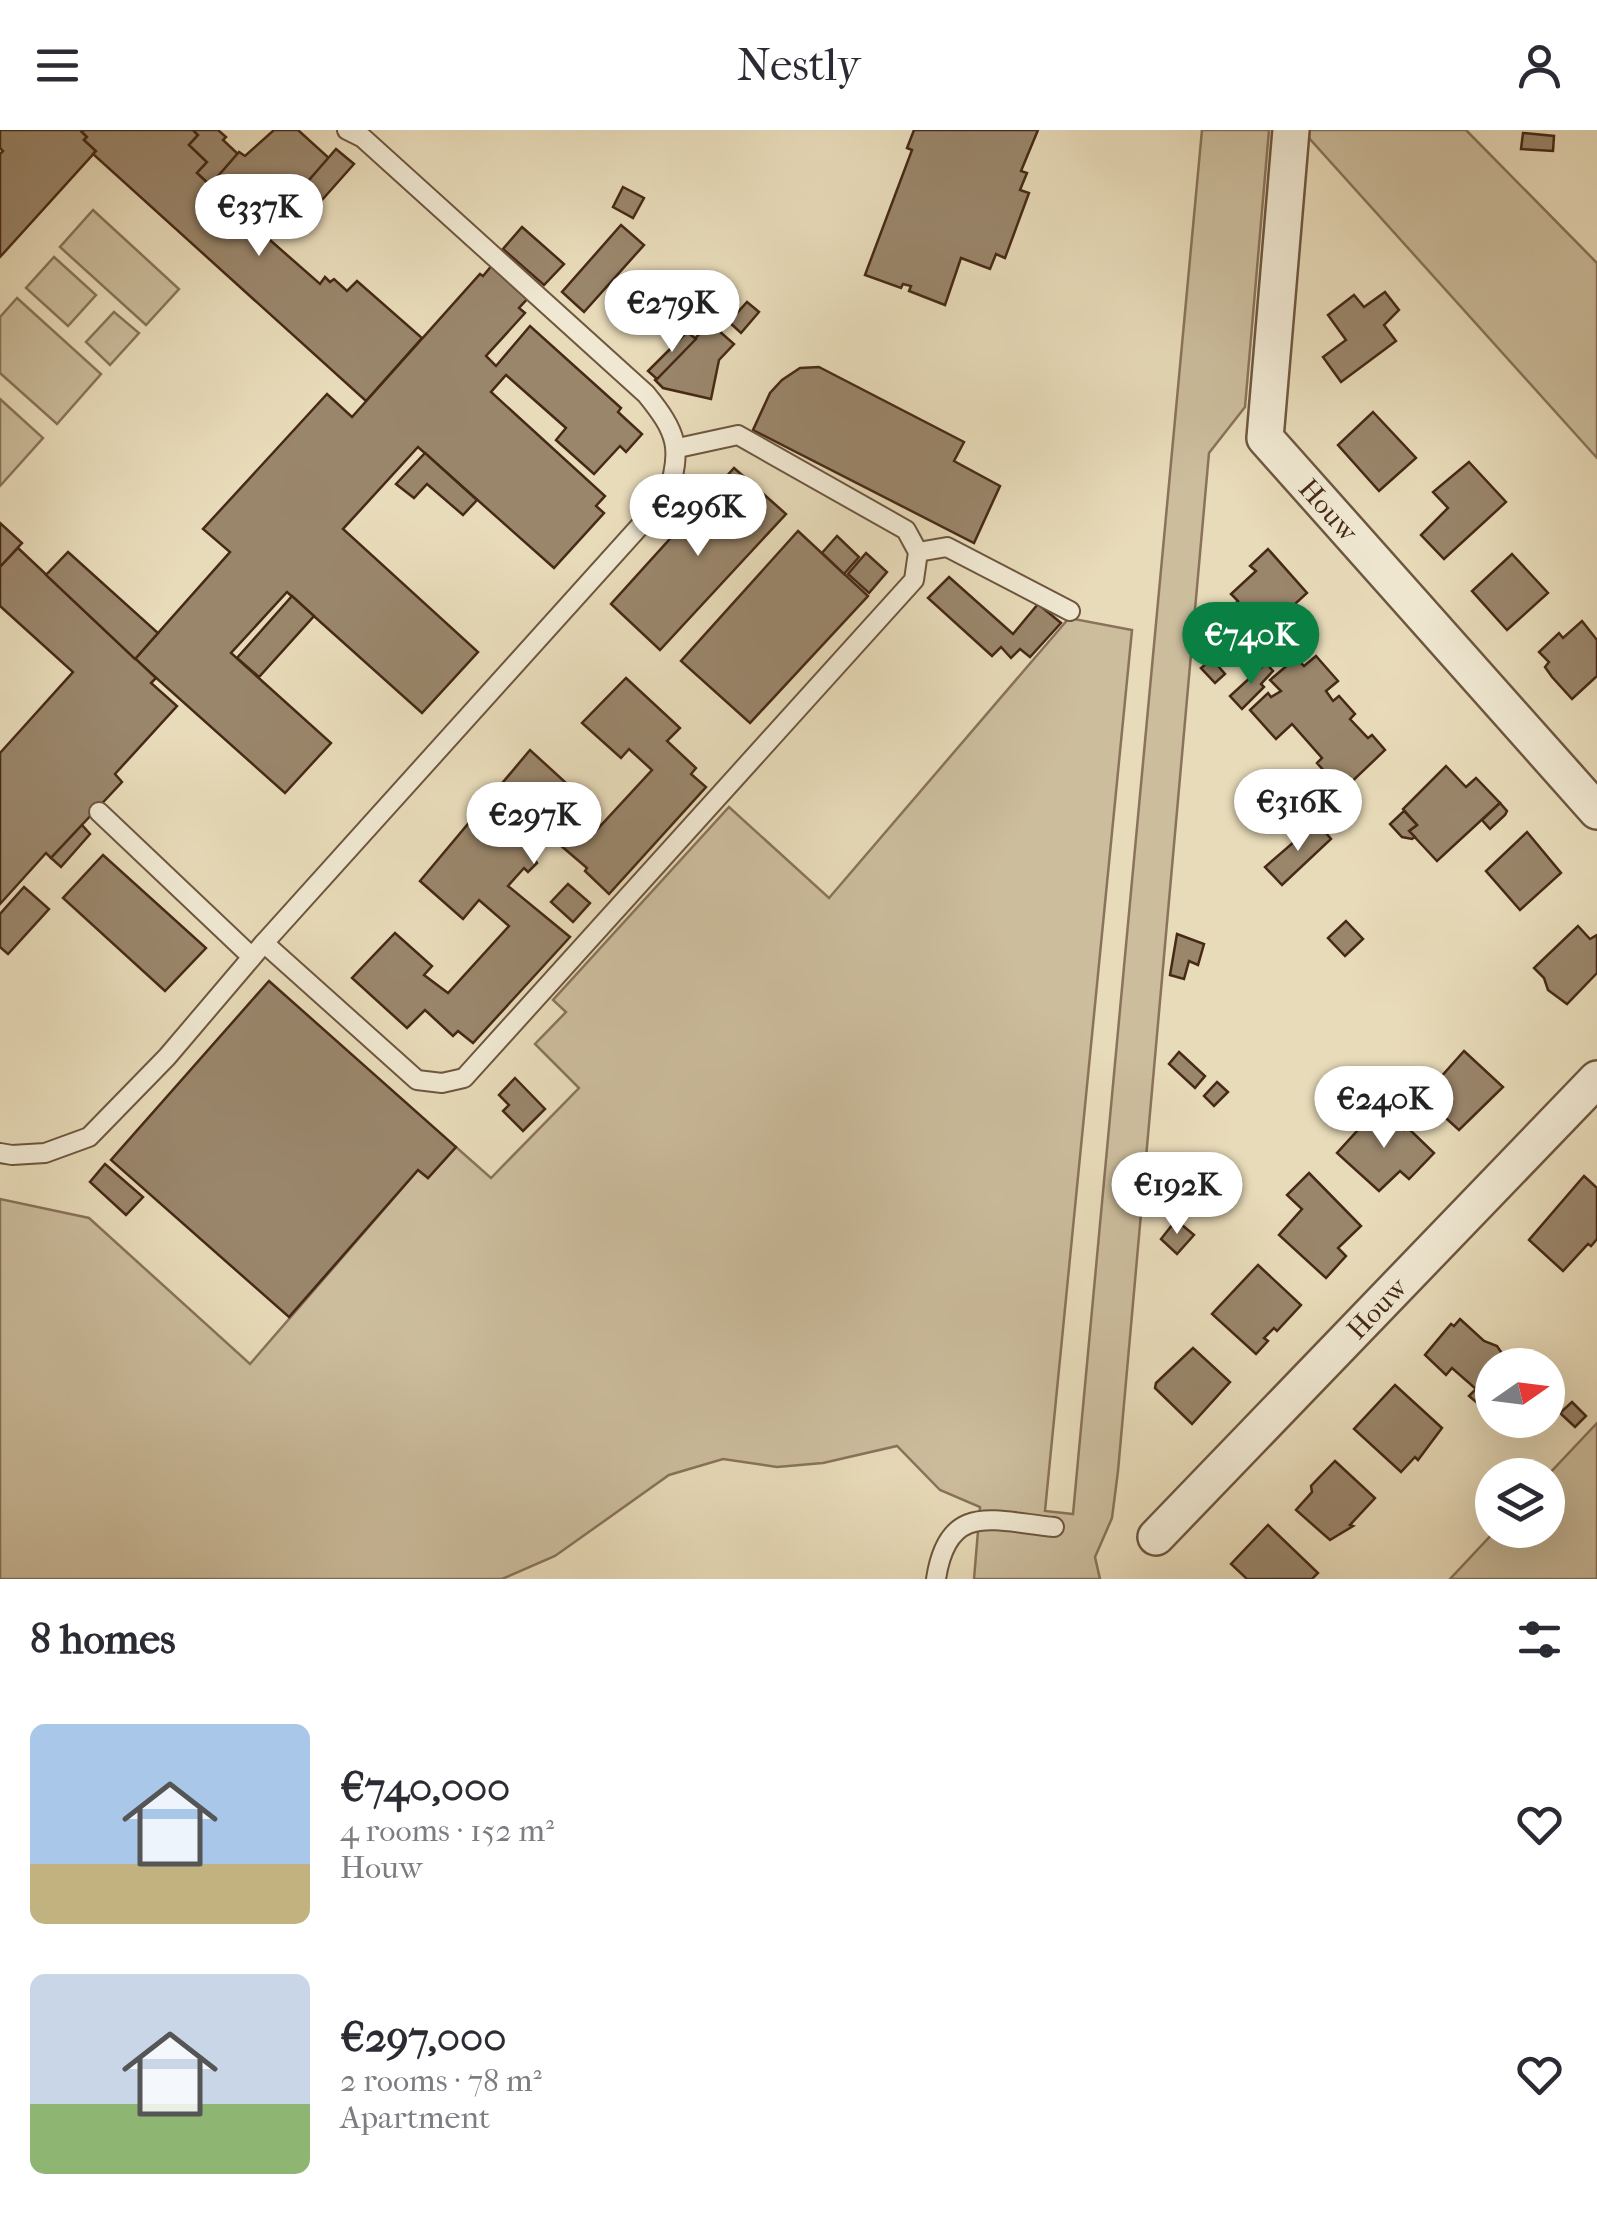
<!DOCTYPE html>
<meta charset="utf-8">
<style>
body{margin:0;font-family:"IM FELL French Canon",serif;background:#f7f7f7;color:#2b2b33;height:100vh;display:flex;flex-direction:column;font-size:38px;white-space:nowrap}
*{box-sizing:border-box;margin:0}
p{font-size:32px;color:#7c7c81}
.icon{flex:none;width:55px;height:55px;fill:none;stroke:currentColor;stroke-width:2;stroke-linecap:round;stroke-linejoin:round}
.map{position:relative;height:1449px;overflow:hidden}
.sheet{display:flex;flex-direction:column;background:#fff;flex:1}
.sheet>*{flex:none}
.needle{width:65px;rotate:76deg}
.tools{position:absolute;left:1475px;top:1218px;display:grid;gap:20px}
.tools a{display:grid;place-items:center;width:90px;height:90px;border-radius:50%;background:#fff;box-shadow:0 10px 40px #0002;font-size:50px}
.price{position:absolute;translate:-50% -85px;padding:0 22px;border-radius:35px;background:#fff;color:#222;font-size:32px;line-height:65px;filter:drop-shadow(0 2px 5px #0008)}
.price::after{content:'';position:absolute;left:50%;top:60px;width:30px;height:22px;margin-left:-15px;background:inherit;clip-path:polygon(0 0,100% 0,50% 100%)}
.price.active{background:#0b8043;color:#fff}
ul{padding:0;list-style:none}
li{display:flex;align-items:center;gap:30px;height:250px;padding:0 30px}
li span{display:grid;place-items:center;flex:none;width:280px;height:200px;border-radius:15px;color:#555}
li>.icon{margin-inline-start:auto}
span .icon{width:120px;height:120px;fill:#fffc;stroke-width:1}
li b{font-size:42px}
h2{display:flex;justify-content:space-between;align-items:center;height:120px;padding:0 30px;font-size:42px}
header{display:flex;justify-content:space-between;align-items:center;height:130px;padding:0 30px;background:#fff;font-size:45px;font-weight:600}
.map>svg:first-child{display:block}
</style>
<header><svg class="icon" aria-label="menu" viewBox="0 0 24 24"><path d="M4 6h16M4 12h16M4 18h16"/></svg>Nestly<svg class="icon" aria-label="person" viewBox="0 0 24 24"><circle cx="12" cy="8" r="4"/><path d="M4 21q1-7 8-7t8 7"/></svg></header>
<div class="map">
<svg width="1597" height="1449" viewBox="0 0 1597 1449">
<rect width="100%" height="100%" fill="#e8dbb9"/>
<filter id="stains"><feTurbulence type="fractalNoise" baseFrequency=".002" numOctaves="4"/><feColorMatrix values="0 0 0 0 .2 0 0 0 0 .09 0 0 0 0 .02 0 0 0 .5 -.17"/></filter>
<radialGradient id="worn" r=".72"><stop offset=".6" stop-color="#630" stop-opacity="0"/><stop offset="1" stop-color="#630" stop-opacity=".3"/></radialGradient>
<g fill="#ccbd9d" stroke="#89735a" stroke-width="2.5">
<polygon points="1202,0 1269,0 1245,277 1209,323 1118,1341 1112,1388 1095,1427 1100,1449 974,1449 980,1377 940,1360 897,1316 823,1333 777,1337 723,1329 669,1345 555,1426 502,1449 0,1449 0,1069 89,1088 250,1234 418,1040 428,1048 456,1017 491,1048 579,958 535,914 566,882 553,870 729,677 829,768 1069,488 1132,500 1045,1381 1073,1384"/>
<polygon points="1309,0 1466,0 1597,133 1597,328 1309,8"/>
<polygon points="93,80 179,159 146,195 60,117"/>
<polygon points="54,127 96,165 68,196 26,158"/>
<polygon points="17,168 101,244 57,294 0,243 0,187"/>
<polygon points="114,182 139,203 110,235 86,212"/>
<polygon points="0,269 43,308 0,356"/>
<polygon points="1597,1293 1597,1449 1450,1449 1496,1400 1548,1400 1548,1345"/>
</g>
<g fill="#9a866b" stroke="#462916" stroke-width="2.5">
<polygon points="0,0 80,0 87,7 84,10 96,21 0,127 0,24 3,21 0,18"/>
<polygon points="84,0 193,0 198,5 189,15 207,32 197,43 262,103 320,154 325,147 330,152 334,149 347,161 357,151 422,208 366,271 93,24 96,21 84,10 87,7 82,2"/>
<polygon points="193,0 218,0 226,7 223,10 238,24 210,55 197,43 207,32 189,15 198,5"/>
<polygon points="274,0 298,0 330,29 290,72 284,94 262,103 215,60 218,57 213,52 239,22 245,26"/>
<polygon points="914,0 1038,0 1021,41 1027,43 1020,60 1029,63 1005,128 996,124 990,139 961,128 945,175 909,161 911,156 903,154 901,158 865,145 912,20 907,18"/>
<polygon points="1523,3 1554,6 1553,21 1521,19"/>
<polygon points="336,19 354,34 306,88 290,72"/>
<polygon points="623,57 644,68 633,88 613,77"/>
<polygon points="621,95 644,115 584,182 562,162"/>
<polygon points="522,97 564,134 544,155 503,119"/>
<polygon points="493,134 529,167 519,178 525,183 486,226 496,236 530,196 621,278 618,282 642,304 626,322 620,316 594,344 556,310 566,298 506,245 491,262 605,366 596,376 604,383 554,438 418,317 343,399 478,522 422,583 287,462 231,523 331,613 285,663 135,529 230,422 203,399 327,264 352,287 480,144 483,146"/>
<polygon points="1385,162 1399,180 1384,195 1396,211 1341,252 1323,227 1346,210 1328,185 1354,165 1364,177"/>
<polygon points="747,172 759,182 741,203 729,192"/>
<polygon points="710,193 734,214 719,230 711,269 663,258 655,250"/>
<polygon points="687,202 696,209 657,249 648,241"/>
<polygon points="819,237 964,312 954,331 1000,356 974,413 753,300 770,263 782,250 800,238"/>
<polygon points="1373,282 1416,328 1379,361 1338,315"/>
<polygon points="425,323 477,370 463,385 427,354 414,368 396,354"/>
<polygon points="1469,332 1506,372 1444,429 1421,405 1448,378 1433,362"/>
<polygon points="734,338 786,384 660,520 611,474"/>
<polygon points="0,393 22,413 0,437"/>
<polygon points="798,401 868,466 750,593 681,531"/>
<polygon points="837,406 859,427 844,444 822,423"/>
<polygon points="18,418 156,548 151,553 177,576 115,644 122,652 51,728 46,723 0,774 0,623 73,542 0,476 0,437"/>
<polygon points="1268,419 1307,463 1258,508 1231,478 1238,471 1231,464 1256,441 1250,436"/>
<polygon points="68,422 158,503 135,529 46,445"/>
<polygon points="866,423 887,442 869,463 848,444"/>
<polygon points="1512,424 1548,463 1507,500 1472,461"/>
<polygon points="949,447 1013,504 1038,474 1061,493 1030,527 1020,519 1011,528 1001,517 992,526 928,468"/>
<polygon points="292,466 314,486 259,547 237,528"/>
<polygon points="1582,491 1597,510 1597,546 1572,569 1552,547 1545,537 1549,532 1539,522 1559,503 1563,508"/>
<polygon points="1316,526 1338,551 1326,561 1333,571 1339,566 1355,584 1350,589 1368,608 1372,605 1385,620 1342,661 1317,633 1322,628 1292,594 1276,609 1250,580 1268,563 1271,567 1281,561 1270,550 1296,528 1304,536"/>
<polygon points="1212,529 1225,544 1215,553 1201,538"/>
<polygon points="1266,533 1273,541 1261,554 1264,557 1242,579 1230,566"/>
<polygon points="626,548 680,598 667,611 696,638 691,644 706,657 609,764 585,741 587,738 552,708 534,728 537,733 528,742 524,738 508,756 570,807 473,913 458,901 453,906 425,880 407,898 352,848 395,803 432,836 424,845 448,863 509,796 479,770 463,789 420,751 530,620 577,663 560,681 591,706 652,640 629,619 621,628 582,593"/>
<polygon points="1446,636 1466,657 1476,648 1500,673 1437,731 1409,701 1417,695 1403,679"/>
<polygon points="1500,673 1507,681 1505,685 1490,699 1482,690"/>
<polygon points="1404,681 1417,695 1409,701 1415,707 1412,709 1402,707 1390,694"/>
<polygon points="1317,692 1331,709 1282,755 1265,737"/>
<polygon points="82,695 90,704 61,737 51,728"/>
<polygon points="1527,702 1561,743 1520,780 1486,741"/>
<polygon points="103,725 206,818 165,861 63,768"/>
<polygon points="568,754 590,773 573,792 551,772"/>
<polygon points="24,757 49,779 8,824 0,817 0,784"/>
<polygon points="1346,791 1363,809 1345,826 1328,808"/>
<polygon points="1578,796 1590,809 1597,805 1597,843 1567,874 1548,860 1544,848 1534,838"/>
<polygon points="1177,804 1204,814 1198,835 1189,831 1184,849 1170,845"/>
<polygon points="269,851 456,1017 428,1048 418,1040 289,1187 111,1030"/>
<polygon points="1464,921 1503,957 1459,1000 1417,962 1433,945 1439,949"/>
<polygon points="1179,922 1205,946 1195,958 1169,934"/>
<polygon points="515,948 545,979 523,1001 503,981 509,975 499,965"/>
<polygon points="1217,952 1228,962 1214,976 1204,966"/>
<polygon points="1378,978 1404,1000 1407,997 1434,1023 1409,1049 1400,1041 1379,1061 1337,1023"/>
<polygon points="105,1034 143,1067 126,1085 90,1052"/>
<polygon points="1309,1043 1361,1096 1338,1118 1346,1126 1326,1148 1279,1105 1302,1079 1287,1065"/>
<polygon points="1584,1046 1597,1058 1597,1109 1591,1116 1588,1114 1563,1141 1529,1110"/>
<polygon points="1176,1090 1194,1105 1177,1124 1161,1109"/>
<polygon points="1258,1135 1301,1175 1277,1201 1274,1198 1264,1208 1268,1211 1256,1224 1212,1184"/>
<polygon points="1460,1189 1484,1211 1497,1216 1510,1235 1492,1235 1492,1281 1490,1284 1469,1266 1476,1259 1452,1238 1446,1245 1425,1225 1451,1194 1454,1196"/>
<polygon points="1193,1218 1230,1252 1192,1294 1155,1258 1156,1253"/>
<polygon points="1395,1255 1442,1298 1418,1330 1415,1327 1401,1342 1354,1299"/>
<polygon points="1572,1272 1586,1286 1575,1297 1560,1283"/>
<polygon points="1335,1331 1375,1368 1350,1395 1353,1396 1330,1410 1296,1380 1312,1362 1311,1356"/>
<polygon points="1268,1395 1318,1443 1312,1449 1247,1449 1231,1434"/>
</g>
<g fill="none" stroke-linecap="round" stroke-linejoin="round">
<defs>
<g id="lane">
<polyline points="918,422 947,417 1070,481"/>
<polyline points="99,682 252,827"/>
<polyline points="264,813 417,950 442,953 464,948 914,450 918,422 906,400 738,305 678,318"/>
<path d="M0 1023 12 1025 45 1023 89 1007 167 927 264 813 667 366C683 319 677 302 646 264L363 8 347 0"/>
<path d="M936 1449C948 1371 993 1391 1054 1397"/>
</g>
<g id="street">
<path id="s1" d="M1291 0 1265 308 1597 681"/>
<path id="s2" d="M1156 1407 1597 949"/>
</g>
</defs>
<use href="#lane" stroke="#6e563f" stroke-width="22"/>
<use href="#street" stroke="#6e563f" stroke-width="40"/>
<use href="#lane" stroke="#f0e8d2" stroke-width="18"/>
<use href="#street" stroke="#f0e8d2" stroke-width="35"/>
</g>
<g text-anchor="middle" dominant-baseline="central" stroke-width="8" stroke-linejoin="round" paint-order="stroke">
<g font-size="28" fill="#462916" stroke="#f0e8d2">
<text stroke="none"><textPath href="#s1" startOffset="405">Houw</textPath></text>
<text stroke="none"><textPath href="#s2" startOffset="318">Houw</textPath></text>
</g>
</g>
<rect width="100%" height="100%" filter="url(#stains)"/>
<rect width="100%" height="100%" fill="url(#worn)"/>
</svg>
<div class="tools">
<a><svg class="needle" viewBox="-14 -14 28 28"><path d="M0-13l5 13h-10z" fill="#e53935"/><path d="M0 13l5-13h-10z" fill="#7c7c81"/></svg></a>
<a><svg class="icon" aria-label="layers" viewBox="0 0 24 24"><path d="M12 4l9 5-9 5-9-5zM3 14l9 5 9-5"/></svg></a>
</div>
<b class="price" style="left:259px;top:129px">€337K</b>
<b class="price" style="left:672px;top:225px">€279K</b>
<b class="price" style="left:698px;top:429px">€296K</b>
<b class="price active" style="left:1251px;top:557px">€740K</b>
<b class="price" style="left:1298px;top:724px">€316K</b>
<b class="price" style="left:534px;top:737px">€297K</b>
<b class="price" style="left:1384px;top:1021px">€240K</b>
<b class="price" style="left:1177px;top:1107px">€192K</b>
</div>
<section class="sheet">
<h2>8 homes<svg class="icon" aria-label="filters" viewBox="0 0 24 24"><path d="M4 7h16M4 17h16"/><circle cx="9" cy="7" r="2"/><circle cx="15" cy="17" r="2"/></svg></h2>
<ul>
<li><span style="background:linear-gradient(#a9c7e8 70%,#c2b280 0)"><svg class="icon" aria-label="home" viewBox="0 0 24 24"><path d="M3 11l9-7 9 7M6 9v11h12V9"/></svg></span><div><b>€740,000</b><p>4 rooms · 152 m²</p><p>Houw</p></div><svg class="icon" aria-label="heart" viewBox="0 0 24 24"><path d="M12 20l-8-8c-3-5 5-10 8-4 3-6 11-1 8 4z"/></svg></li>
<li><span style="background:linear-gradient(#c9d6e8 65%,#8fb573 0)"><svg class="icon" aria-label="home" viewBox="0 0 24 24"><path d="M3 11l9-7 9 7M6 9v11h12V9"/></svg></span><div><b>€297,000</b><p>2 rooms · 78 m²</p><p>Apartment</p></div><svg class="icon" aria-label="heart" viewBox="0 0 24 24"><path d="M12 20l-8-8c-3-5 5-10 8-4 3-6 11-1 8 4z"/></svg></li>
</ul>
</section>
